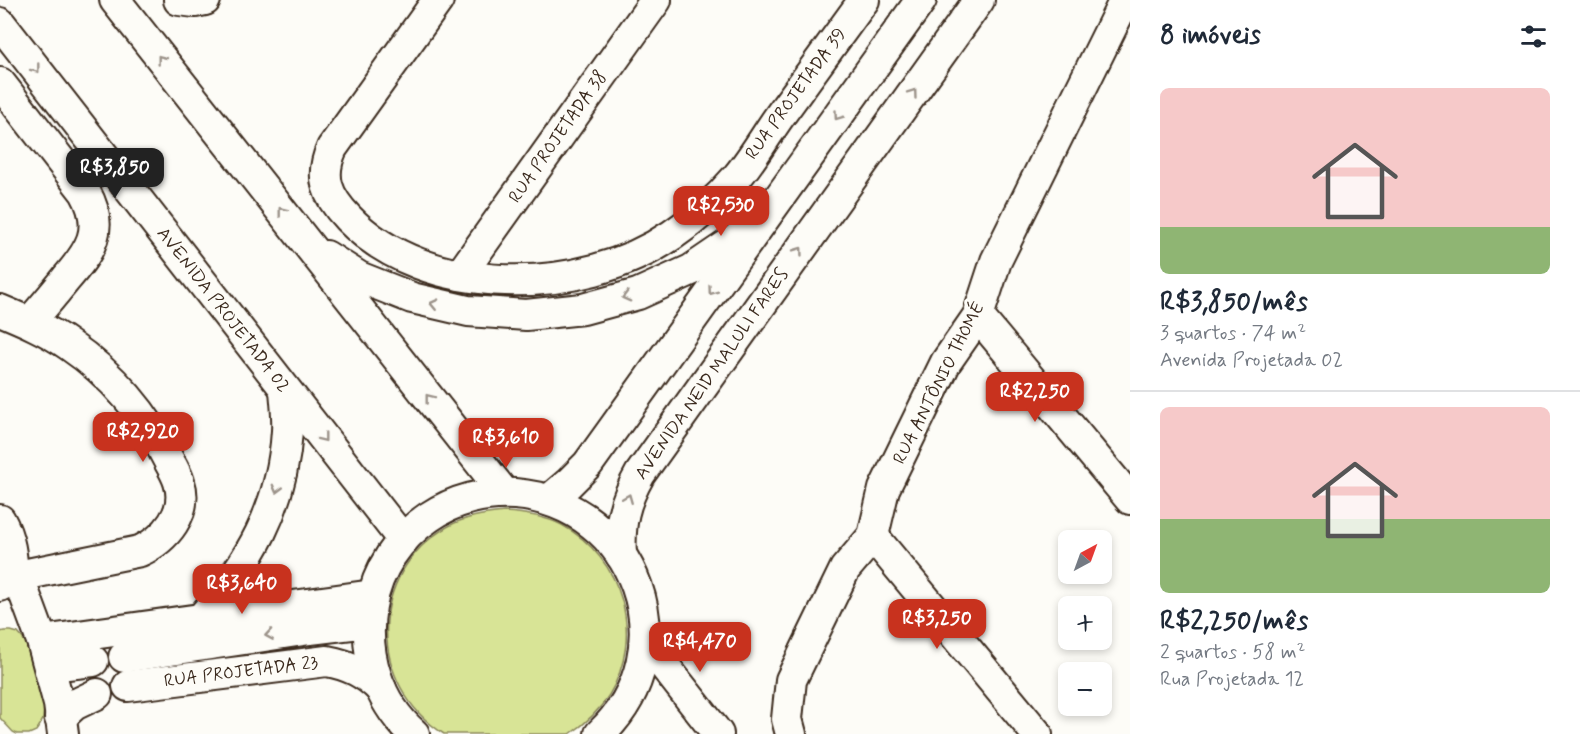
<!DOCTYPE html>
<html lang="pt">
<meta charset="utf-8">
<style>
body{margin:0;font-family:Mynerve,sans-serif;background:#f6f6f7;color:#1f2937;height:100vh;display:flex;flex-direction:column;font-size:22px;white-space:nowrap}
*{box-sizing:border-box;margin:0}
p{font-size:20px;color:#747a83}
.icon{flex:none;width:33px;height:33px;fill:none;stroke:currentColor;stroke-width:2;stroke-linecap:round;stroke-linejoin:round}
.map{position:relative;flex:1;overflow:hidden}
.drawer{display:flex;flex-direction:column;background:#fff;width:450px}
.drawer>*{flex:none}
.needle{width:39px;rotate:41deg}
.tools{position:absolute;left:1058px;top:530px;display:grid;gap:12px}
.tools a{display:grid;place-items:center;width:54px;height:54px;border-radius:9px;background:#fff;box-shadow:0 3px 9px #0003;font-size:30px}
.price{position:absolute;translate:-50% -51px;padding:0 14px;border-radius:12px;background:#c8321e;color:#fff;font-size:20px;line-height:39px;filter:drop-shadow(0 2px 3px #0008)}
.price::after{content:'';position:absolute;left:50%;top:36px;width:18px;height:14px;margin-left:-9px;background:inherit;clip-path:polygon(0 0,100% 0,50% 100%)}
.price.current{background:#222;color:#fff}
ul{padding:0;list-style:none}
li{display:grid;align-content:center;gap:12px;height:318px;padding:0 30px}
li+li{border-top:2px solid #e0e1e3}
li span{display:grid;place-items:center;height:186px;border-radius:9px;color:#555}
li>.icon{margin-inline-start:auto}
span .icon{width:108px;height:108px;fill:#fffc;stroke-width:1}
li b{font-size:26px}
h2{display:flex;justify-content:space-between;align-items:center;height:72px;padding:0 30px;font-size:26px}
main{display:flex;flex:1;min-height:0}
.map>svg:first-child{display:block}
</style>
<main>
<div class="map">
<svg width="1130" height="734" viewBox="0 0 1130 734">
<rect width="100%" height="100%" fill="#fdfcf7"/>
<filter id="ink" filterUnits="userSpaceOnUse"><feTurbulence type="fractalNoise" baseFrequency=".0167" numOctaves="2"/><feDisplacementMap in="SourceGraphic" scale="12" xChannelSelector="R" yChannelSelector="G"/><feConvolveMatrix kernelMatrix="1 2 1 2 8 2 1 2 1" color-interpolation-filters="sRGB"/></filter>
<g filter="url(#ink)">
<g fill="#d8e496" stroke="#8a875a" stroke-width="1.5">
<path d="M504 512C524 513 544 516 562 525 623 558 645 636 609 695 599 711 585 724 570 734H444C367 685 367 573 447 527 464 517 484 514 504 512Z"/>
<polygon points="4,631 11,631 18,633 30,647 44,704 43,719 40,725 36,731 29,734 17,734 13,732 0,718 0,632"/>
</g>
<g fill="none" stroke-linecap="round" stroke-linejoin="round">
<defs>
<g id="minor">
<polyline points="115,0 504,493"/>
<polyline points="179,0 195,2 205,0"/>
<path d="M438 0 332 148C319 177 327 196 348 218 426 299 582 297 672 235 696 219 718 199 737 177 753 158 766 135 781 114 809 76 836 38 864 0"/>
<polyline points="0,23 403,540"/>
<path d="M0 83 85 192C106 229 90 251 66 279 54 294 42 308 30 322"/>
<polyline points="326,256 359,277 412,298 468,311 526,315 583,309 638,294 691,270 738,238 744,231"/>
<polyline points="460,275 656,0"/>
<path d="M0 310C24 320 48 330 69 345 112 374 147 415 169 461 173 468 177 475 179 482 189 512 166 539 140 551L13 577 0 586"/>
<polyline points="978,316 1130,499"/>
<polyline points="549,500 569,483 588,464 921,0"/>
<path d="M0 520C10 538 12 556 13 577"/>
<polyline points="873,536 1037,734"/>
<path d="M621 555C619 523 624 502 640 474L979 0"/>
<polyline points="13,577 25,595 42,641 59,704 63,734"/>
<path d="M200 620C250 562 282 509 287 431 288 418 286 403 285 390"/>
<polyline points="42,641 373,595"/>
<polyline points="645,641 718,734"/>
<polyline points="124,657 310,629 368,622"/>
<polyline points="50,666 93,661"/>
<path d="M128 686 327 661C349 665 365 673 381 689"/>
<polyline points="60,718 74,705 97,694"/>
<path d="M414 734C378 702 363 654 371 606 377 570 398 538 429 517 454 500 485 492 515 494 637 504 689 650 600 734"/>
<polyline points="791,734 787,719 791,680 845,569 873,536 884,489 946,362 978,316 996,261 1125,0"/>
</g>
</defs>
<use href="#minor" stroke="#3b2a1e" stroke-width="34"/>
<use href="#minor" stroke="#fdfcf7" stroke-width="30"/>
</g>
<defs><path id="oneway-chevron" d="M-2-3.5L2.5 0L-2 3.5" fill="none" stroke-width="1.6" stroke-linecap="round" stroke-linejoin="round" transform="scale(1.5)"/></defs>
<g stroke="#9c938a">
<use href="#oneway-chevron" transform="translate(161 59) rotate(-128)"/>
<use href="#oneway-chevron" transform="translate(36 69) rotate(52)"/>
<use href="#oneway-chevron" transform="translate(913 93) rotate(-54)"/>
<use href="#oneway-chevron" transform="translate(838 116) rotate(126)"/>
<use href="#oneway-chevron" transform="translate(282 211) rotate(-128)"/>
<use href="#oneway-chevron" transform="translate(799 251) rotate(-54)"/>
<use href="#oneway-chevron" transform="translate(712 291) rotate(126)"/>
<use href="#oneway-chevron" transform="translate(626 297) rotate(165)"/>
<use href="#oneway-chevron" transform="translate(434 304) rotate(-167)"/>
<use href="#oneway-chevron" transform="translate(429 398) rotate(-128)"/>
<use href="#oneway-chevron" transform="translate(323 438) rotate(52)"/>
<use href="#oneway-chevron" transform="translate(277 489) rotate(105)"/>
<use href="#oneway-chevron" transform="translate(628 498) rotate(-68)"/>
<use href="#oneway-chevron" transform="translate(269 635) rotate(171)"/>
</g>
</g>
<g text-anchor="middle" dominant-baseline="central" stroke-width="6" stroke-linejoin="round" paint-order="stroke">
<g font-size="18" fill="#3b2a1e" stroke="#fdfcf7">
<text transform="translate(796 94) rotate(-54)">RUA PROJETADA 39</text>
<text transform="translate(558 137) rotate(-55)">RUA PROJETADA 38</text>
<text transform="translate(223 310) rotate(52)">AVENIDA PROJETADA 02</text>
<text transform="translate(712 374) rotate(-55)">AVENIDA NEID MALULI FARES</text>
<text transform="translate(939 383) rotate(-63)">RUA ANTÔNIO THOMÉ</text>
<text transform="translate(241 672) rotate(-7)">RUA PROJETADA 23</text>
</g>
</g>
</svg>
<div class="tools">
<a><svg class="needle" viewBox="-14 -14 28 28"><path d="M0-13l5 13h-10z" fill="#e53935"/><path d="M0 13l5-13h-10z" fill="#747a83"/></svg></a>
<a>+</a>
<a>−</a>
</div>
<b class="price current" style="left:115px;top:199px">R$3,850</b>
<b class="price" style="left:721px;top:237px">R$2,530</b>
<b class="price" style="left:1035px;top:423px">R$2,250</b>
<b class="price" style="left:143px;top:463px">R$2,920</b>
<b class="price" style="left:506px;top:469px">R$3,610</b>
<b class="price" style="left:242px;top:615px">R$3,640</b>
<b class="price" style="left:937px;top:650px">R$3,250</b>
<b class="price" style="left:700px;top:673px">R$4,470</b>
</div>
<section class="drawer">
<h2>8 imóveis<svg class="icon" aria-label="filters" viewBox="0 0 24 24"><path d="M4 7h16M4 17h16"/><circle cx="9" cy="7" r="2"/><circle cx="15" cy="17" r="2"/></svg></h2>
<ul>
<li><span style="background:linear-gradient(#f6c9c9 75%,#8fb573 0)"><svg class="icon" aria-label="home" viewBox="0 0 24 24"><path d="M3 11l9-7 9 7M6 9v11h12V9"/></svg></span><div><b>R$3,850/mês</b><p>3 quartos · 74 m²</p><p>Avenida Projetada 02</p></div></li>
<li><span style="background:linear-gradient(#f6c9c9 60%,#8fb573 0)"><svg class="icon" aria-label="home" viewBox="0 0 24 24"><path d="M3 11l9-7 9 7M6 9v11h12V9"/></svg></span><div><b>R$2,250/mês</b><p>2 quartos · 58 m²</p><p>Rua Projetada 12</p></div></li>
</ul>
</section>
</main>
